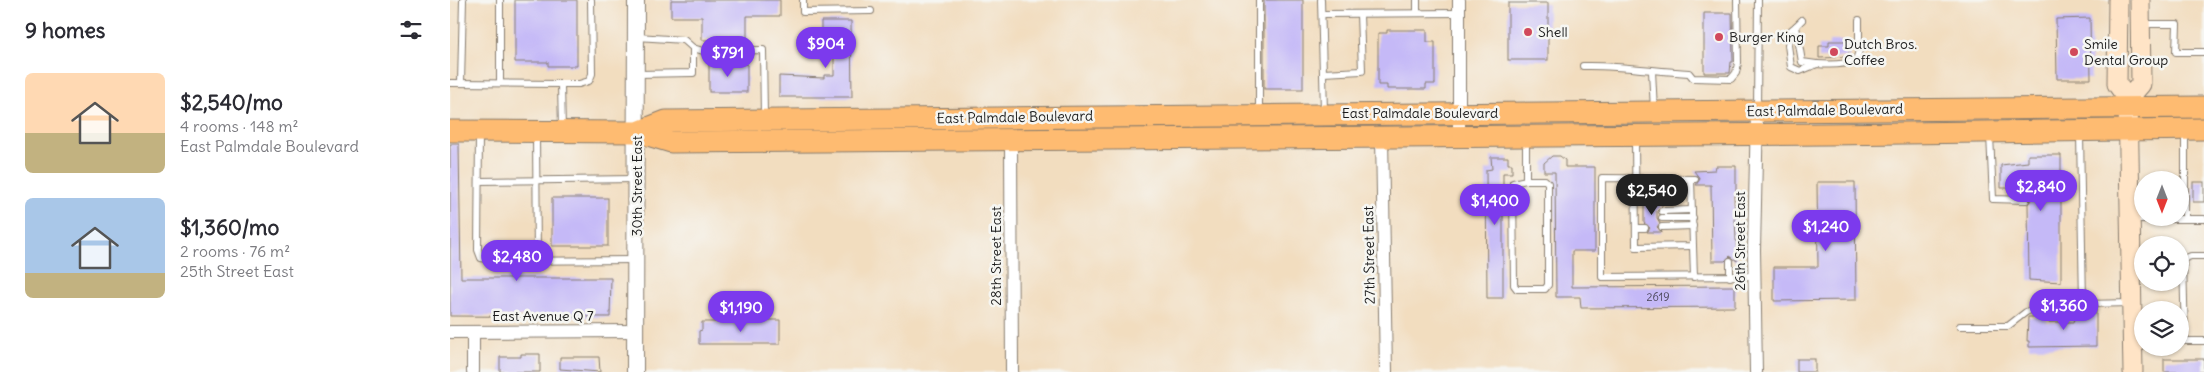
<!DOCTYPE html>
<meta charset="utf-8">
<style>
body{margin:0;font-family:Delius,sans-serif;background:#f7f7f7;color:#2b2b33;height:100vh;display:flex;flex-direction:column;font-size:19px;white-space:nowrap}
*{box-sizing:border-box;margin:0}
p{font-size:16px;color:#7c7c81}
.icon{flex:none;width:28px;height:28px;fill:none;stroke:currentColor;stroke-width:2;stroke-linecap:round;stroke-linejoin:round}
.map{position:relative;flex:1;overflow:hidden}
.sheet{display:flex;flex-direction:column;background:#fff;width:450px}
.sheet>*{flex:none}
.needle{width:32px;rotate:180deg}
.controls{position:absolute;left:1684px;top:171px;display:grid;gap:10px}
.controls a{display:grid;place-items:center;width:55px;height:55px;border-radius:50%;background:#fff;box-shadow:0 1px 4px #0004;font-size:25px}
.price{position:absolute;translate:-50% -42px;padding:0 11px;border-radius:18px;background:#7c3aed;color:#fff;font-size:16px;line-height:32px;filter:drop-shadow(0 1px 2px #0008)}
.price::after{content:'';position:absolute;left:50%;top:30px;width:15px;height:11px;margin-left:-8px;background:inherit;clip-path:polygon(0 0,100% 0,50% 100%)}
.price.active{background:#222;color:#fff}
ul{padding:0;list-style:none}
li{display:flex;align-items:center;gap:15px;height:125px;padding:0 25px}
li span{display:grid;place-items:center;flex:none;width:140px;height:100px;border-radius:8px;color:#555}
li>.icon{margin-inline-start:auto}
span .icon{width:60px;height:60px;fill:#fffc;stroke-width:1}
li b{font-size:21px}
h2{display:flex;justify-content:space-between;align-items:center;height:60px;padding:0 25px;font-size:21px}
main{display:flex;flex:1;min-height:0}
.map>svg:first-child{display:block}
</style>
<main>
<section class="sheet">
<h2>9 homes<svg class="icon" aria-label="filters" viewBox="0 0 24 24"><path d="M4 7h16M4 17h16"/><circle cx="9" cy="7" r="2"/><circle cx="15" cy="17" r="2"/></svg></h2>
<ul>
<li><span style="background:linear-gradient(#ffd9b3 60%,#c2b280 0)"><svg class="icon" aria-label="home" viewBox="0 0 24 24"><path d="M3 11l9-7 9 7M6 9v11h12V9"/></svg></span><div><b>$2,540/mo</b><p>4 rooms · 148 m²</p><p>East Palmdale Boulevard</p></div></li>
<li><span style="background:linear-gradient(#a9c7e8 75%,#c2b280 0)"><svg class="icon" aria-label="home" viewBox="0 0 24 24"><path d="M3 11l9-7 9 7M6 9v11h12V9"/></svg></span><div><b>$1,360/mo</b><p>2 rooms · 76 m²</p><p>25th Street East</p></div></li>
</ul>
</section>
<div class="map">
<svg width="1754" height="372" viewBox="0 0 1754 372">
<rect width="100%" height="100%" fill="#f6f6f2"/>
<filter id="ink" filterUnits="userSpaceOnUse"><feTurbulence type="fractalNoise" baseFrequency=".02" numOctaves="2"/><feDisplacementMap in="SourceGraphic" scale="10" xChannelSelector="R" yChannelSelector="G"/><feConvolveMatrix kernelMatrix="1 2 1 2 8 2 1 2 1" color-interpolation-filters="sRGB"/></filter>
<filter id="wash" filterUnits="userSpaceOnUse"><feTurbulence type="fractalNoise" baseFrequency=".0096" numOctaves="4" result="noise"/><feDisplacementMap in="SourceGraphic" scale="20" xChannelSelector="R" yChannelSelector="G"/><feGaussianBlur stdDeviation="1.12" result="paint"/><feColorMatrix in="noise" values="0 0 0 0 0 0 0 0 0 0 0 0 0 0 0 0 0 1.4 0 .05"/><feComposite in="paint" operator="in"/></filter>
<g filter="url(#wash)">
<rect width="100%" height="100%" fill="#f2ddbf"/>
<g id="blocks">
<g fill="#c5b9f7">
<polygon points="65,0 127,0 127,66 98,66 98,62 65,62"/>
<polygon points="221,0 330,0 330,16 297,16 297,40 252,40 252,17 221,17"/>
<rect x="814" y="0" width="39" height="89"/>
<rect x="1058" y="3" width="40" height="57"/>
<polygon points="1254,13 1282,13 1283,62 1281,62 1280,73 1254,73"/>
<polygon points="1640,18 1641,79 1607,79 1606,19"/>
<polygon points="371,21 401,21 402,97 329,97 329,76 374,78 374,75 384,75 384,37 371,37"/>
<polygon points="937,30 977,30 977,42 985,42 985,84 976,84 976,89 937,89 937,85 928,85 928,33 937,33"/>
<polygon points="1379,41 1396,41 1396,47 1399,47 1399,57 1369,58 1369,46 1379,46"/>
<rect x="259" y="64" width="38" height="28"/>
<polygon points="0,144 9,144 11,278 161,278 160,317 0,316"/>
<polygon points="1578,155 1611,155 1611,282 1579,280 1578,204 1581,200 1578,196 1578,188 1551,188 1551,165 1578,162"/>
<polygon points="1102,156 1110,156 1115,160 1115,167 1145,167 1145,251 1122,251 1122,287 1285,286 1285,307 1131,308 1130,297 1106,297 1105,172 1094,172 1094,163"/>
<polygon points="1041,157 1058,157 1058,164 1062,164 1062,173 1053,173 1053,298 1037,298 1036,170 1042,169"/>
<polygon points="1266,166 1286,166 1286,196 1284,196 1287,261 1280,256 1275,261 1262,261 1261,185 1246,185 1250,179 1244,171 1265,170"/>
<polygon points="1367,182 1405,182 1406,300 1324,301 1324,267 1368,267"/>
<rect x="1743" y="182" width="11" height="20"/>
<rect x="102" y="198" width="56" height="48"/>
<polygon points="1194,202 1212,202 1212,206 1207,211 1207,218 1210,223 1207,227 1212,232 1197,232 1200,228 1194,223"/>
<polygon points="1628,310 1646,310 1646,346 1579,347 1579,341 1577,341 1578,317 1593,317 1598,322 1623,322"/>
<polygon points="294,320 330,320 330,344 249,344 249,331 252,330 252,322 294,322"/>
<polygon points="71,354 90,354 90,372 50,372 50,357 71,357"/>
<polygon points="110,357 149,357 150,372 110,369"/>
<rect x="1347" y="359" width="18" height="13"/>
<rect x="1714" y="359" width="40" height="13"/>
</g>
</g>
</g>
<g filter="url(#ink)">
<use href="#blocks" fill-opacity="0" stroke="#877c6e" stroke-width="1"/>
<g fill="none" stroke-linecap="round" stroke-linejoin="round">
<defs>
<g id="service">
<polyline points="50,0 50,83"/>
<polyline points="353,0 353,12 421,11"/>
<polyline points="871,0 874,111"/>
<polyline points="967,0 967,13"/>
<polyline points="872,14 1009,13"/>
<path d="M1352 20 1346 26 1352 62C1370 65 1390 67 1406 60L1409 51V20"/>
<polyline points="1692,24 1727,24 1726,52 1754,52"/>
<polyline points="1346,26 1340,31 1338,45 1341,67 1350,71 1367,64"/>
<polyline points="187,37 234,40 243,48 253,51 313,50 314,116"/>
<path d="M1133 66C1169 65 1203 71 1239 73L1243 78 1281 79 1286 73 1288 63 1287 0"/>
<polyline points="1202,71 1204,110"/>
<polyline points="873,73 912,71 910,14"/>
<polyline points="187,74 243,73 243,48"/>
<polyline points="0,83 111,84 112,130"/>
<polyline points="11,83 13,0"/>
<polyline points="111,84 129,84 139,81 142,74 141,0"/>
<polyline points="1307,109 1308,0"/>
<polyline points="809,111 809,0"/>
<polyline points="29,133 28,250 31,258 45,261 186,260"/>
<polyline points="1735,133 1735,219"/>
<polyline points="1630,134 1633,304"/>
<polyline points="86,135 87,261"/>
<polyline points="1540,135 1543,199 1576,200"/>
<polyline points="1185,138 1186,247 1243,246 1241,179"/>
<polyline points="1076,140 1076,180 1063,183 1064,285 1067,289 1095,289 1098,285 1098,183 1095,180 1076,180"/>
<polyline points="1245,179 1152,178 1152,277 1304,276"/>
<polyline points="29,181 186,179"/>
<polyline points="1212,211 1242,210"/>
<polyline points="1212,218 1243,218"/>
<polyline points="1683,219 1754,219"/>
<polyline points="1212,227 1243,226"/>
<polyline points="1186,228 1195,228"/>
<polyline points="1243,246 1244,277"/>
<polyline points="1280,261 1280,277"/>
<polyline points="1510,326 1558,326 1576,312 1591,305 1681,303"/>
<polyline points="1730,341 1754,341"/>
<polyline points="1735,341 1733,259 1741,256 1754,256"/>
</g>
<g id="minor">
<polyline points="1009,0 1009,136"/>
<polyline points="932,137 936,372"/>
<polyline points="561,139 562,372"/>
<polyline points="0,332 186,331"/>
<polyline points="23,372 23,332"/>
<polyline points="1306,372 1304,250 1307,111"/>
</g>
<polyline id="tertiary" points="185,372 186,0"/>
<g id="secondary">
<polyline points="1668,0 1667,84 1678,99 1683,372"/>
<polyline points="1678,99 1691,84 1690,0"/>
</g>
<g id="trunk">
<polyline points="0,131 188,132 221,142 1378,134 1754,129"/>
<polyline points="188,132 216,121 1754,107"/>
</g>
</defs>
<use href="#service" stroke="#877c6e" stroke-width="8"/>
<use href="#minor" stroke="#877c6e" stroke-width="14"/>
<use href="#tertiary" stroke="#877c6e" stroke-width="18"/>
<use href="#secondary" stroke="#877c6e" stroke-width="21"/>
<use href="#trunk" stroke="#877c6e" stroke-width="23"/>
<use href="#service" stroke="#fff" stroke-width="6"/>
<use href="#minor" stroke="#fff" stroke-width="12"/>
<use href="#tertiary" stroke="#fff" stroke-width="16"/>
<use href="#secondary" stroke="#ffe4c6" stroke-width="19"/>
<use href="#trunk" stroke="#febb71" stroke-width="21"/>
</g>
</g>
<g fill="#d1495b" stroke="#f6f6f2" stroke-width="2">
<circle cx="1078" cy="32" r="5"/>
<circle cx="1269" cy="37" r="5"/>
<circle cx="1384" cy="52" r="5"/>
<circle cx="1624" cy="52" r="5"/>
</g>
<g text-anchor="middle" dominant-baseline="central" stroke-width="5" stroke-linejoin="round" paint-order="stroke">
<g font-size="11" fill="#464353">
<text x="1208" y="297">2619</text>
</g>
<g font-size="14" fill="#1c1c1c" stroke="#f6f6f2" text-anchor="start">
<text x="1088" y="32">Shell</text>
<text x="1279" y="37">Burger King</text>
<text x="1394" y="44">Dutch Bros.<tspan x="1394" dy="16">Coffee</tspan></text>
<text x="1634" y="44">Smile<tspan x="1634" dy="16">Dental Group</tspan></text>
</g>
<g font-size="14" fill="#1c1c1c" stroke="#f6f6f2">
<text transform="translate(1375 110) rotate(-1)">East Palmdale Boulevard</text>
<text x="970" y="113">East Palmdale Boulevard</text>
<text transform="translate(565 117) rotate(-1)">East Palmdale Boulevard</text>
<text transform="translate(187 186) rotate(-90)">30th Street East</text>
<text transform="translate(1290 241) rotate(-90)">26th Street East</text>
<text transform="translate(919 255) rotate(-91)">27th Street East</text>
<text transform="translate(546 256) rotate(-90)">28th Street East</text>
<text x="93" y="316">East Avenue Q 7</text>
</g>
</g>
</svg>
<div class="controls">
<a><svg class="needle" viewBox="-14 -14 28 28"><path d="M0-13l5 13h-10z" fill="#e53935"/><path d="M0 13l5-13h-10z" fill="#7c7c81"/></svg></a>
<a><svg class="icon" aria-label="locate" viewBox="0 0 24 24"><circle cx="12" cy="12" r="6"/><path d="M12 2v4M12 18v4M2 12h4M18 12h4"/></svg></a>
<a><svg class="icon" aria-label="layers" viewBox="0 0 24 24"><path d="M12 4l9 5-9 5-9-5zM3 14l9 5 9-5"/></svg></a>
</div>
<b class="price" style="left:376px;top:69px">$904</b>
<b class="price" style="left:278px;top:78px">$791</b>
<b class="price" style="left:1591px;top:212px">$2,840</b>
<b class="price active" style="left:1202px;top:216px">$2,540</b>
<b class="price" style="left:1045px;top:226px">$1,400</b>
<b class="price" style="left:1376px;top:252px">$1,240</b>
<b class="price" style="left:67px;top:282px">$2,480</b>
<b class="price" style="left:1614px;top:331px">$1,360</b>
<b class="price" style="left:291px;top:333px">$1,190</b>
</div>
</main>
